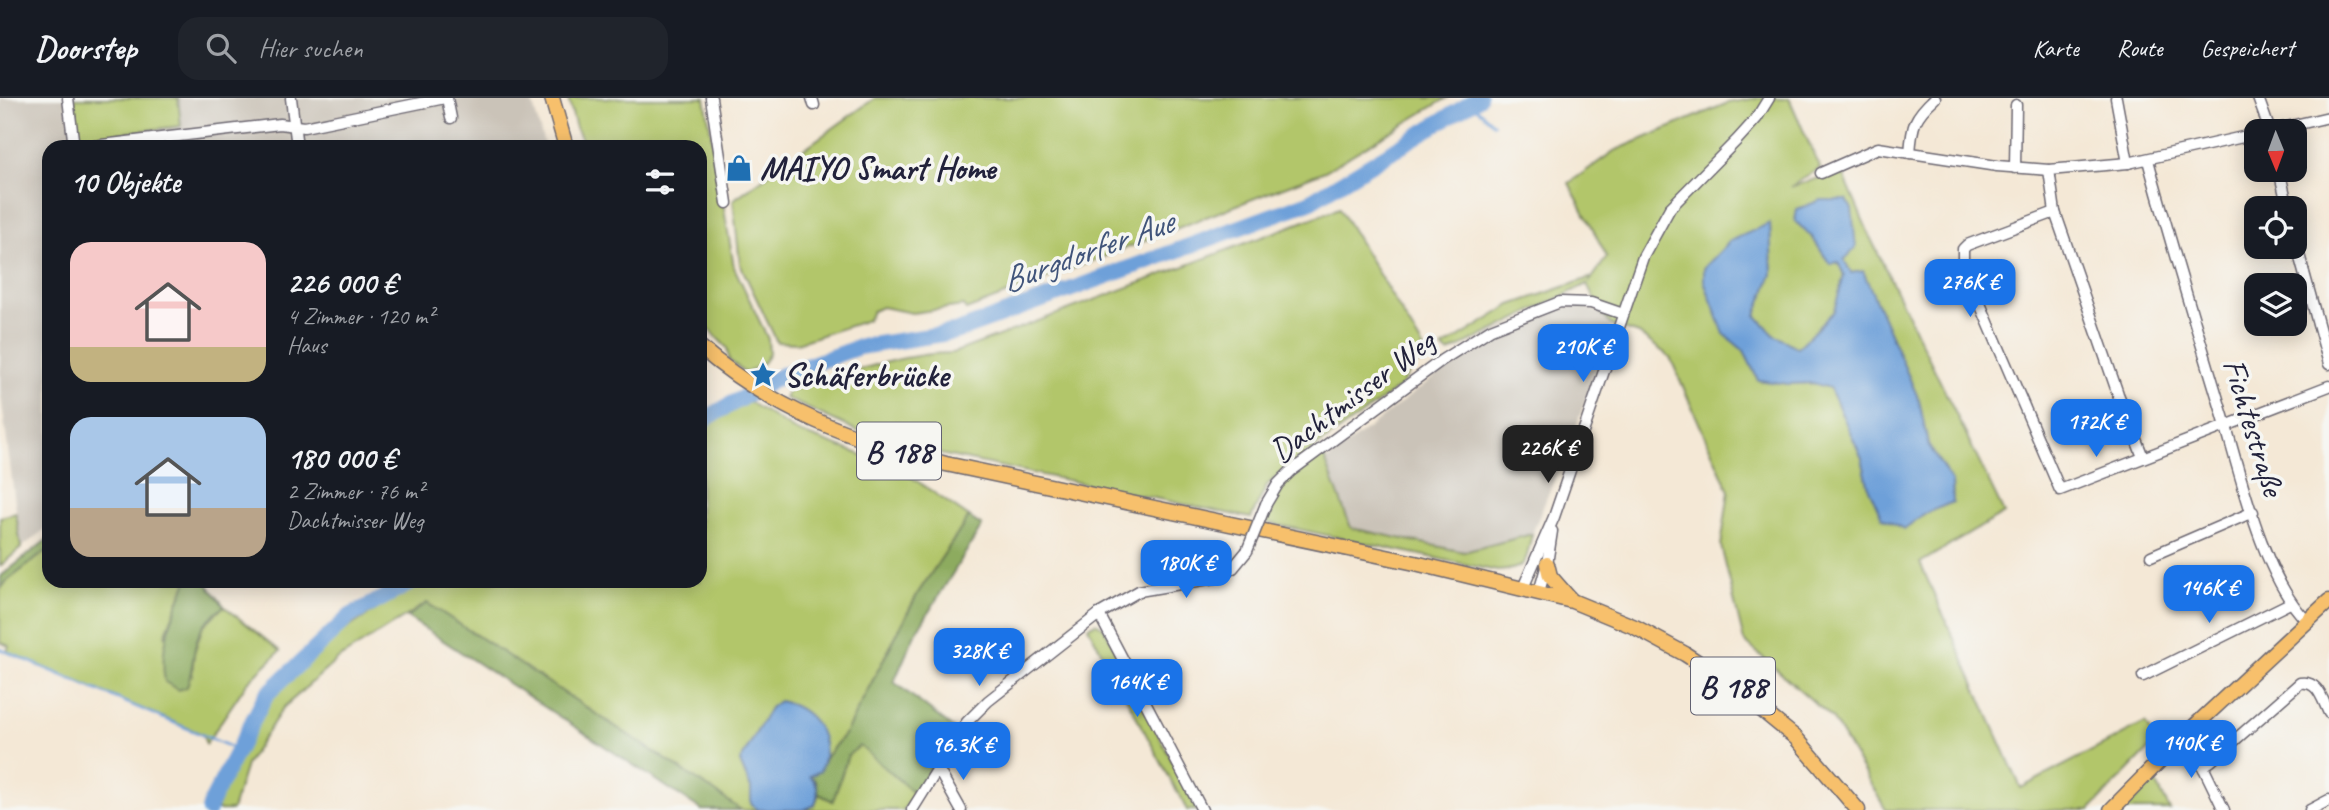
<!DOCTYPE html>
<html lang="de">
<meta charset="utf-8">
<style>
body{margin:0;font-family:Caveat,sans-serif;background:#20242c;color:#f1f3f6;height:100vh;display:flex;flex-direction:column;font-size:26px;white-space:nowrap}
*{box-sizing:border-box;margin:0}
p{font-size:23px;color:#9ea1a6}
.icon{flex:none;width:38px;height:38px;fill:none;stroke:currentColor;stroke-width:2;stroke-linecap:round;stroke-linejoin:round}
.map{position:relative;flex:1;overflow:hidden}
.panel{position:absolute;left:42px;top:42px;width:665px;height:448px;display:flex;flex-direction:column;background:#171b24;border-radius:21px;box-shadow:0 4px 18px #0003}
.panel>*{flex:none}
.needle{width:46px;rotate:179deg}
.tools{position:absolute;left:2244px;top:21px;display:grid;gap:14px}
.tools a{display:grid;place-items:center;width:63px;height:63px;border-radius:14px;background:#171b24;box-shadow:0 4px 18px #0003;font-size:35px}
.price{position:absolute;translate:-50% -60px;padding:0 16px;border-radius:14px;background:#1a73e8;color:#fff;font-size:23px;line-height:46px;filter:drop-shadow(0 2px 4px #0008)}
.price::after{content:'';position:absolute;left:50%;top:42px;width:21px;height:16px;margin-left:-10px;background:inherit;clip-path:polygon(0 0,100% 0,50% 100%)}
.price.on{background:#222;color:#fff}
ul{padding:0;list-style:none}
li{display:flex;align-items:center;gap:21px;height:175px;padding:0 28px}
li span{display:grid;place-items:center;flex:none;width:196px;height:140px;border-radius:21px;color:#555}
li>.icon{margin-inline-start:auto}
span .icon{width:84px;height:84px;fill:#fffc;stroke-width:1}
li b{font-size:30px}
h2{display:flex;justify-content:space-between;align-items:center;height:84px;padding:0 28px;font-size:30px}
header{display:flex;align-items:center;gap:42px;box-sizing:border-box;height:98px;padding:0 35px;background:#171b24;border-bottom:2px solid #363941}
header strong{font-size:33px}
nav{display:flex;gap:38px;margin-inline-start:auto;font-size:24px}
.search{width:490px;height:63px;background:#20242c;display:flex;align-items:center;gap:18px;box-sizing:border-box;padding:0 24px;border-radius:21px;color:#9ea1a6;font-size:26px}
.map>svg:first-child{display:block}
</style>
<header>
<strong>Doorstep</strong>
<div class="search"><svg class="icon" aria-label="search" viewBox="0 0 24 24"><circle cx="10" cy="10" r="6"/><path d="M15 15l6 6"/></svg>Hier suchen</div>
<nav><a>Karte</a><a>Route</a><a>Gespeichert</a></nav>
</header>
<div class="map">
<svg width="2329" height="712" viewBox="0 0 2329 712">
<rect width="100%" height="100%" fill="#f6f6f2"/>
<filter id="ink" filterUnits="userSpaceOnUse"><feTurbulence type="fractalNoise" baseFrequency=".0143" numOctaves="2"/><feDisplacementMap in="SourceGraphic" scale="14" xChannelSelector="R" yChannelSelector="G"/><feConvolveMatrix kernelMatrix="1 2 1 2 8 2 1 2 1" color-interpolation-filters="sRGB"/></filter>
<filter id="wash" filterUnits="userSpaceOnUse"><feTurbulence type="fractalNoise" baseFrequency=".00686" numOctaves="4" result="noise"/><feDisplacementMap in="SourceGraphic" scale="28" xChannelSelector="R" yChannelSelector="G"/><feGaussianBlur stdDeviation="1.57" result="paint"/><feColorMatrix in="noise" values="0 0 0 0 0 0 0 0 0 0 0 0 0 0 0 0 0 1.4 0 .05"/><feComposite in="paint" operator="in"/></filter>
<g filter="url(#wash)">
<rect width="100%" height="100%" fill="#f4e8d6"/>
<g fill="#cac3b8">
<polygon points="0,0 74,0 80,40 181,28 178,0 531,0 545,49 49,49 49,428 21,450 0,291"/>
<polygon points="1578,207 1602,216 1611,227 1580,318 1532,436 1464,454 1350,430 1325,364 1489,236 1559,209"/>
</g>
<g fill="#b2c66a" stroke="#6a7452" stroke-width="2" fill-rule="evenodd">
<polygon points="74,0 178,0 181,28 80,40"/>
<polygon points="568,0 705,0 734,169 768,241 769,256 763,265 746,275 729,262 727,250 700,222 700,49 586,49 576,30"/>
<polygon points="875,0 1447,0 1325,73 966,212 963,208 912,215 882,209 872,213 868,222 797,245 777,244 740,166 733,102"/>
<path d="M1757 0H1789L1820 70 1790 89 1842 73 1871 141 2004 415 1920 465 2021 690 2145 625 2156 644 2090 712H1886L1832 620 1744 543 1721 448 1729 393 1670 259 1639 236 1611 227 1602 216 1587 186 1448 255 1442 250 1511 207 1590 180V183L1607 159 1569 85 1614 53 1728 5ZM1795 123 1844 162 1851 175 1863 173 1919 302 1928 346 1952 384 1953 404 1924 416 1904 431 1869 391 1862 360 1830 290 1813 285 1788 286 1758 282C1753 272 1749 262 1743 252 1727 225 1704 204 1704 170L1770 125 1772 176 1756 217 1774 237 1798 250 1834 213 1844 177 1838 164 1825 159 1812 139Z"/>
<path d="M1339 110 1428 258 1411 271 1401 288 1284 372 1267 387 1251 420 906 349 860 334 785 300 788 293C841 278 898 255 953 255Z"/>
<path d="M749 304 796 333 898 370 969 419 918 495 846 634 825 660C824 631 810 609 779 603L770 610 740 664 751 690V706L758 712H741L427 505 338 561 283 610 246 667 232 712H216L223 691 268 601 303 567 339 536 394 500 428 483H700V332Z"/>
<path d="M1323 356 1351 430 1464 454 1532 436C1525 464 1529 471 1497 473L1264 424 1285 386Z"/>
<polygon points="16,415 21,450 0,468 0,419"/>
<polygon points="49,451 49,483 187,483 165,537 192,577 194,555 203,528 224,508 280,553 247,585 206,646 202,636 7,554 9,548 0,544 0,492 7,483"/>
<polygon points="1096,525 1104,530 1197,712 1187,712 1088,529"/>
<polygon points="860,647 915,696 903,712 804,712 815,707 819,696 833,703 848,656"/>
<polygon points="2155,682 2170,712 2123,712 2125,710"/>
</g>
<g fill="#8dab5e" stroke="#58664c" stroke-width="2">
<polygon points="969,419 982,428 914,538 894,584 954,631 915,696 860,648 848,657 833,703 819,696 816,683 809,677 820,672 825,660 846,634 918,495"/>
<polygon points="49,440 49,451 7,483 0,492 1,478"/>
<path d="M187 483H205L224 508C218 514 208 521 203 528 192 546 194 570 187 589L178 592 165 584C158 547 174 517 187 483Z"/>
<polygon points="427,505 714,693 741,712 702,712 407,519"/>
</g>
<g fill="#6ea0d9" stroke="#48618a" stroke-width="2">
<polygon points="1821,102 1847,102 1852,111 1856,150 1844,162 1851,175 1863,173 1919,302 1928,346 1952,384 1953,404 1924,416 1904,431 1882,420 1869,391 1862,360 1830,290 1813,285 1788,286 1758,282 1744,253 1724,236 1704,183 1704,170 1730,143 1770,125 1772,176 1756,217 1774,237 1798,250 1834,213 1844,177 1838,164 1830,166 1812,139 1795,123 1797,111"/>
<path d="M779 603C813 610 834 640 820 673L810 678C819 687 819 695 815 707L804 712H758L751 706V690L740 664 770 610Z"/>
</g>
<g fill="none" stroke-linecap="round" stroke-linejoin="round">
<g stroke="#6ea0d9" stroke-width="2.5">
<polyline points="1472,6 1494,26"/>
<polyline points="0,551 238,652"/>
</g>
<g stroke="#6ea0d9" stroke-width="16">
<polyline points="700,324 784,276 859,249 955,234 1309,104 1479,0"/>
<polyline points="209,712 211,704 266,597 350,518 414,483"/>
</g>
</g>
</g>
<g filter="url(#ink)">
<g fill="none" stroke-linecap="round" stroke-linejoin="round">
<defs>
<g id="minor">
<polyline points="68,0 74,49"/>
<polyline points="291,0 297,49"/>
<polyline points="447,0 451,20"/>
<polyline points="711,0 727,105"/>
<polyline points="812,0 814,7"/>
<polyline points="2116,0 2128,65"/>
<polyline points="2258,0 2270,33"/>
<polyline points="2269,33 2329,19"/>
<polyline points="85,49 280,26 304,29 445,0"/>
<path d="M1910 55C1912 27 1914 19 1935 0"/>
<path d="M2148 62C2171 147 2197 232 2223 318 2240 376 2264 481 2307 523"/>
<polyline points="2015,70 2016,7"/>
<polyline points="2049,72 2055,114 2118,296 2143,359"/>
<polyline points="2279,72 2288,110"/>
<polyline points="1821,75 1878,50 1997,68 2049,72 2128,65 2256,36"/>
<polyline points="2055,114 1967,147 1963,151 1963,166 2060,392 2329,288"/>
<polyline points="2294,138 2329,266"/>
<polyline points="1266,406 1278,386 1291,373 1442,262 1491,231 1560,204 1591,205 1623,216"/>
<polyline points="2151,458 2253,414"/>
<polyline points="1523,490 1554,419 1643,159 1670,110 1737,42 1756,21 1769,0"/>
<polyline points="1539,494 1547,466 1552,433"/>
<polyline points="1099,516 1202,712"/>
<polyline points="2143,578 2290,505"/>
<polyline points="2185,637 2193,648 2224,712"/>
<path d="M2202 669 2211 663 2300 585C2318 582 2322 601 2329 615"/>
<polyline points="938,671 961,712"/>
<polyline points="912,712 967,624 988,603 1099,516 1139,493 1215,480 1233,470 1247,453"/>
<polyline points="2310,712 2329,702"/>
</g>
<g id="major">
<polyline points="552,0 566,49"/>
<path d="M700 249C774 313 853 342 946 366L1415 465 1572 503 1635 529 1685 556 1725 582 1796 640 1858 712"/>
<polyline points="1547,466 1550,478 1571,502"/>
<polyline points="2111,712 2185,637 2329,503"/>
</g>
</defs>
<use href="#minor" stroke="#6c6771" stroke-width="13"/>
<use href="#major" stroke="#6c6771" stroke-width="17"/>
<use href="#minor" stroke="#fff" stroke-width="10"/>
<use href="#major" stroke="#f7c06c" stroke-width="14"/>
<defs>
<polyline id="minor-bridge" points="1247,453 1266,406"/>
</defs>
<use href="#minor-bridge" stroke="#6c6771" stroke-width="13" stroke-linecap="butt"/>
<use href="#minor-bridge" stroke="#fff" stroke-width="10"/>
</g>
</g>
<defs>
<symbol id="shop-bare" viewBox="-9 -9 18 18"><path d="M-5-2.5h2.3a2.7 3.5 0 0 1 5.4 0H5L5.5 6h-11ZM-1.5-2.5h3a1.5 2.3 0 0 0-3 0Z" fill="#1f6fb2" stroke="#f6f6f2" stroke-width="2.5" paint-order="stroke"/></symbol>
<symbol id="sight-bare" viewBox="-9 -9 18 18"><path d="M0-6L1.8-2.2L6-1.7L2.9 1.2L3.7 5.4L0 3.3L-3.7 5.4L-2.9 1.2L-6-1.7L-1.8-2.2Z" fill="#1f6fb2" stroke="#f6f6f2" stroke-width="2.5" paint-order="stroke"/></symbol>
</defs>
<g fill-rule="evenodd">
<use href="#shop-bare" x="720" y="51" width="38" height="38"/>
<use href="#sight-bare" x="744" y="258" width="38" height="38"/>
</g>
<g text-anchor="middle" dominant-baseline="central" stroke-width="7" stroke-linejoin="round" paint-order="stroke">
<g fill="#f6f6f2" stroke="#626272" stroke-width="2">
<rect x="857" y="324.5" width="84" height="57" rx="5"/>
<rect x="1691" y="559.5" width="84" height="57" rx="5"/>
</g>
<g font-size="32" font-weight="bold" fill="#22223b">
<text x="899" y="353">B 188</text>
<text x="1733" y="588">B 188</text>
</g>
<g font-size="33" font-weight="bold" fill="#22223b" stroke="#f6f6f2" text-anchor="start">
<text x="760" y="70">MAIYO Smart Home</text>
<text x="784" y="277">Schäferbrücke</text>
</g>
<g font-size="33" fill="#22223b" stroke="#f6f6f2">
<text transform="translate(1352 298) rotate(-37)">Dachtmisser Weg</text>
<text transform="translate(2254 329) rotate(73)">Fichtestraße</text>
</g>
<g font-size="35" font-style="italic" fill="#40547a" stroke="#f6f6f2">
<text transform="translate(1087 153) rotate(-20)">Burgdorfer Aue</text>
</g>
</g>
</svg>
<div class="tools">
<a><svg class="needle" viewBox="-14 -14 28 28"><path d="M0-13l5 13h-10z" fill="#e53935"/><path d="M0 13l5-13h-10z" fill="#9ea1a6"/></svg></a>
<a><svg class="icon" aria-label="locate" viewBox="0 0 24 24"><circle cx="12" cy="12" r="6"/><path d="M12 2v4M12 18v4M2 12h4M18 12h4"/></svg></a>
<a><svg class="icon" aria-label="layers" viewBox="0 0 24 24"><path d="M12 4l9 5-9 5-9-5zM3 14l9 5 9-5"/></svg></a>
</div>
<b class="price" style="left:1970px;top:221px">276K €</b>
<b class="price" style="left:1583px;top:286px">210K €</b>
<b class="price" style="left:2096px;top:361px">172K €</b>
<b class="price on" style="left:1548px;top:387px">226K €</b>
<b class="price" style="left:1186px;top:502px">180K €</b>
<b class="price" style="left:2209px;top:527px">146K €</b>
<b class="price" style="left:979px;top:590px">328K €</b>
<b class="price" style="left:1137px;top:621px">164K €</b>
<b class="price" style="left:2191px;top:682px">140K €</b>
<b class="price" style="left:963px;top:684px">96.3K €</b>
<section class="panel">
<h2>10 Objekte<svg class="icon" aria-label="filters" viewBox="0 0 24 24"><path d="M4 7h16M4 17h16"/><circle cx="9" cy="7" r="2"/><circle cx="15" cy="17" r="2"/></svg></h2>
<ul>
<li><span style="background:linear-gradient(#f6c9c9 75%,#c2b280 0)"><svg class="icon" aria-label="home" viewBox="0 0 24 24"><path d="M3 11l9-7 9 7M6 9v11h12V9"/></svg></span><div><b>226 000 €</b><p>4 Zimmer · 120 m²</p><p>Haus</p></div></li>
<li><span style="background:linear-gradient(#a9c7e8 65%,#b9a48a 0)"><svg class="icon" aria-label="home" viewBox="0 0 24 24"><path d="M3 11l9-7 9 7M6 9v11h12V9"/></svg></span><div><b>180 000 €</b><p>2 Zimmer · 76 m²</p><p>Dachtmisser Weg</p></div></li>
</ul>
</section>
</div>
